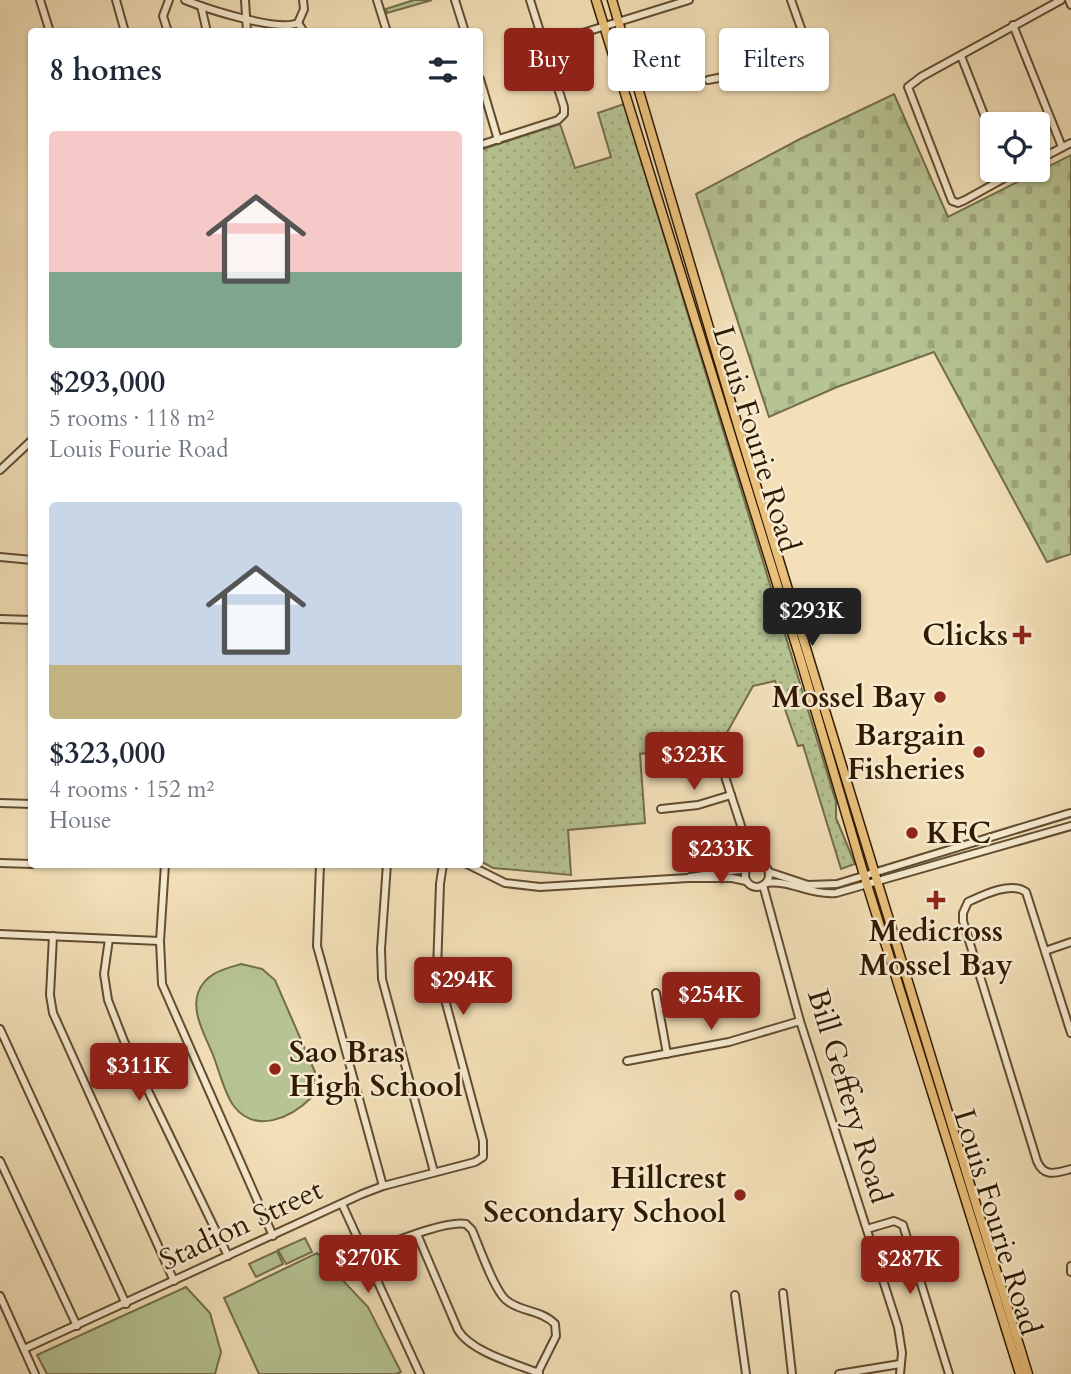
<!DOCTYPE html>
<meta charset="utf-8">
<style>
body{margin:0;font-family:Cardo,serif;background:#f2f2f3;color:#1f2937;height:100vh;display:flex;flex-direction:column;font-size:26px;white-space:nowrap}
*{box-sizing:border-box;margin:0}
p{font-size:23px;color:#747a83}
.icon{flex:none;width:38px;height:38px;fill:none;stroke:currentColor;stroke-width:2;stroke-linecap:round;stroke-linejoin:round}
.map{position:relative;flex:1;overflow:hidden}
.side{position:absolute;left:28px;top:28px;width:455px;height:840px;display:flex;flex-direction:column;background:#fff;border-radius:7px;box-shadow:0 2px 5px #0004}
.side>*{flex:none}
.banner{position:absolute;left:504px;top:28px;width:462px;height:63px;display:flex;gap:14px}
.tools{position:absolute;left:980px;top:112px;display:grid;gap:14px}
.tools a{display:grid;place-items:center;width:70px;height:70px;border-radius:7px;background:#fff;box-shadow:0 2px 5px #0004;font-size:35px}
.price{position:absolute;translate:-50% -60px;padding:0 16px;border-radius:7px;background:#8f2418;color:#fff;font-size:23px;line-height:46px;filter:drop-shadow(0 2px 4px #0008)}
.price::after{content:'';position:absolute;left:50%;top:42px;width:21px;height:16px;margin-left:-10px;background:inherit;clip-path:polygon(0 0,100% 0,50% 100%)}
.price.active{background:#222;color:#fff}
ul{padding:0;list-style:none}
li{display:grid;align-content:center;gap:14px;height:371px;padding:0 21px}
li span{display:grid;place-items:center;height:217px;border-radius:7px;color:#555}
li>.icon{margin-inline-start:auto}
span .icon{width:126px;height:126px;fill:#fffc;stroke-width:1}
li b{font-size:30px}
h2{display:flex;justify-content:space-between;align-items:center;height:84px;padding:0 21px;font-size:30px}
.tag{padding:0 24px;border-radius:7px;background:#fff;box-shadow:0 2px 5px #0004;font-size:24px;line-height:63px}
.tag.active{background:#8f2418;color:#fff}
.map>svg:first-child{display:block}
</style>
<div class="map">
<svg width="1071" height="1374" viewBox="0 0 1071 1374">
<defs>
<pattern id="grass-dots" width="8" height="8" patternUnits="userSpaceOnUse" patternTransform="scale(1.75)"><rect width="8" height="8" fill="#b6c392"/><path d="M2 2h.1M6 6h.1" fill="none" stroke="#9da77c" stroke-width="1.8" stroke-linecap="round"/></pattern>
<pattern id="cemetery-stones" width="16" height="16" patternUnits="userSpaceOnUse" patternTransform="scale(1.75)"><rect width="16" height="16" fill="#b6c392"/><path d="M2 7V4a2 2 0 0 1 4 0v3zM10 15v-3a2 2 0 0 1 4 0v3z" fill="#9da77c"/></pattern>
</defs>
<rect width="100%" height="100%" fill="#f3e0b8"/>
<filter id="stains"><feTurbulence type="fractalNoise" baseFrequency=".00286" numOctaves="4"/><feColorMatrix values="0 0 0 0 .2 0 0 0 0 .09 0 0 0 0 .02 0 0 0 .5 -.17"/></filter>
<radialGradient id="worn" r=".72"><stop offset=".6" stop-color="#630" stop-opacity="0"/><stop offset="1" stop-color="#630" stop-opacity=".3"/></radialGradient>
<polygon fill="url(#grass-dots)" stroke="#736e4a" stroke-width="2" points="624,104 836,802 836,818 855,864 841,869 803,745 798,746 775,681 753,686 720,745 640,754 645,823 568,830 571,875 493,868 480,861 480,150 560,124 575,168 611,157 598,113"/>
<polygon fill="url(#cemetery-stones)" stroke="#736e4a" stroke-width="2" points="894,94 948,217 1071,155 1071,554 1047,562 934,352 837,387 769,417 696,194 800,139"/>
<g fill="#b6c392" stroke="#736e4a" stroke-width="2">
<polygon points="414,0 432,0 387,13 386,9"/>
<path d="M241 964 262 969 275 980 315 1072 312 1097C291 1118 255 1135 233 1105 224 1092 219 1070 213 1055 206 1037 191 1013 198 993 205 973 224 969 241 964Z"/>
<polygon points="305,1238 312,1252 286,1264 278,1250"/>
<polygon points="277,1251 283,1264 256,1277 249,1264"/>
<polygon points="317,1253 368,1307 401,1372 396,1374 259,1374 224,1298"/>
<polygon points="186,1287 210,1313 221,1352 215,1374 47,1374 37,1355"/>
</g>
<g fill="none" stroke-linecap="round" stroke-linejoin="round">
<defs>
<g id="minor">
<polyline points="40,0 50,32"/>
<polyline points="116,0 125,32"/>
<path d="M185 0C207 9 278 32 298 23L304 9 303 0"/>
<polyline points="245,0 247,32"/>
<polyline points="377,0 387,32"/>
<polyline points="455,0 465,32"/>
<polyline points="1069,0 1071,5"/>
<polyline points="201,6 207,32"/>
<polyline points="298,23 304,32"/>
<polyline points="1013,25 1062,147"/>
<polyline points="168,32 163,16 169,0"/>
<polyline points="544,45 689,0"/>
<polyline points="961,56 992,135"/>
<polyline points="480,79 498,140"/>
<polyline points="708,80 744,73 792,72 809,67 812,59 791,0"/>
<polyline points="480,145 558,120 564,114 564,107 530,0"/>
<polyline points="1038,160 1071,143"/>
<polyline points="1019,170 965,200 958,203 952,201 908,87 921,77 1061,0"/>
<polyline points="0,470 32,440"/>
<polyline points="0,557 32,560"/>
<polyline points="0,619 32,620"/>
<polyline points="716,749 747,844 760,863"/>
<polyline points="0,803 32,804"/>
<polyline points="661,809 698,805 731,795"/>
<circle cx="757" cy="875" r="12"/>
<polyline points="0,863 32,864"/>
<polyline points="165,864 160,941 162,984 273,1236"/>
<polyline points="320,864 317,946 383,1186"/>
<polyline points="387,864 381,949 382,979 434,1172"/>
<polyline points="467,864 505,883 540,887 688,878 732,878 746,881"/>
<polyline points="769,872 808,885 837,884 1070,813"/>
<polyline points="690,877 746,869"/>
<path d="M766 883C791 880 809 895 836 893L1071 826"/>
<polyline points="763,885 800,1021 898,1327 902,1353 900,1374"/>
<polyline points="0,934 160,941"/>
<polyline points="53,936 50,995 53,1013 174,1281"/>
<polyline points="109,939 104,974 108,1000 124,1041 228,1256"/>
<polyline points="1045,951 1071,942"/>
<polyline points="656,993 667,1054"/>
<polyline points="0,1029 126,1304"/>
<path d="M1071 1033 1026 892C1011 881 983 895 968 902L963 913V921L1037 1161C1044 1178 1056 1173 1071 1169"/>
<polyline points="627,1061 729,1042 800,1021"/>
<polyline points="0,1161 77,1326"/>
<polyline points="342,1204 420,1374"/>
<polyline points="867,1229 894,1221 903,1225 949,1374"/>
<path d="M417 1234 458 1330C471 1352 516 1364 539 1373"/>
<path d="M364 1253C387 1245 444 1220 466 1224L472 1230C479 1246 494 1290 506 1300 520 1312 542 1310 555 1324L556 1336 537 1374"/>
<polyline points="1071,1266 1071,1272"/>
<polyline points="783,1293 792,1374"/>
<polyline points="735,1295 746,1374"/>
<polyline points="0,1296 35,1374"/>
<polyline points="24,1349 362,1194 383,1186 475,1162 483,1157 483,1141 437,970 440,884 443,864"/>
<polyline points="839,1374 900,1364"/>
</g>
<g id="major">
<polyline points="596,0 800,658 864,875 1020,1374"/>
<polyline points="612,0 738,426 1028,1374"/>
</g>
</defs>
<use href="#minor" stroke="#614c30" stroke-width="10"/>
<use href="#major" stroke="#301a02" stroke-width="11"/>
<use href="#minor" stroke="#f7ebd1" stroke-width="6"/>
<use href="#major" stroke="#eac07c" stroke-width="8"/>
</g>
<g fill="#8f2418" stroke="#f7ebd1" stroke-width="2.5">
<path d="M1018.5 624.5h7v7h7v7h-7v7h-7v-7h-7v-7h7z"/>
<circle cx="940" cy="697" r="7"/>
<circle cx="979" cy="752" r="7"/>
<circle cx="912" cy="833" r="7"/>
<path d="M932.5 889.5h7v7h7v7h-7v7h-7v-7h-7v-7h7z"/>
<circle cx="275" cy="1069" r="7"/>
<circle cx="740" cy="1195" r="7"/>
</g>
<g text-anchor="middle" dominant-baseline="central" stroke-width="5" stroke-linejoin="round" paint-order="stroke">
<g font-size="30" fill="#301a02" stroke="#f7ebd1">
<text transform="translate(756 439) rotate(73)">Louis Fourie Road</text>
<text transform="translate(849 1096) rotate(73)">Bill Geffery Road</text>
<text transform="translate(997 1222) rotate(73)">Louis Fourie Road</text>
<text transform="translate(241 1225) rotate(-25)">Stadion Street</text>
</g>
<g font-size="30" font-weight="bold" fill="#301a02" stroke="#f7ebd1" text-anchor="end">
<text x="1008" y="635">Clicks</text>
<text x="926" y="697">Mossel Bay</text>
<text x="965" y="735">Bargain<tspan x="965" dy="34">Fisheries</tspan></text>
<text x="926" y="833" text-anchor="start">KFC</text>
<text x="936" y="931" text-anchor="middle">Medicross<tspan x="936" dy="34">Mossel Bay</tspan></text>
<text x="289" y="1052" text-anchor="start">Sao Bras<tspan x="289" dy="34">High School</tspan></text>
<text x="726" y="1178">Hillcrest<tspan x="726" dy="34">Secondary School</tspan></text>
</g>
</g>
<rect width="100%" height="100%" filter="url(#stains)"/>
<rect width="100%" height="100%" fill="url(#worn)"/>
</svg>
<div class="tools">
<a><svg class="icon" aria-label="locate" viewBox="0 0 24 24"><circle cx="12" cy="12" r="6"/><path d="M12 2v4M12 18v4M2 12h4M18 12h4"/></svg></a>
</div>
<b class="price active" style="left:812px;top:648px">$293K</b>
<b class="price" style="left:694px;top:792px">$323K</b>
<b class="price" style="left:721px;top:886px">$233K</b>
<b class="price" style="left:463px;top:1017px">$294K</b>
<b class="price" style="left:711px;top:1032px">$254K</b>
<b class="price" style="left:139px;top:1103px">$311K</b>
<b class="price" style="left:368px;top:1295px">$270K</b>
<b class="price" style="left:910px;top:1296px">$287K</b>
<div class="banner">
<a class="tag active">Buy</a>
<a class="tag">Rent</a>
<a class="tag">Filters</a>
</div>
<section class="side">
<h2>8 homes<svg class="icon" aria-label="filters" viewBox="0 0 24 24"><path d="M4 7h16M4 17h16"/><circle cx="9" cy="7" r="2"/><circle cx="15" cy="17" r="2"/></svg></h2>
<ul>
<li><span style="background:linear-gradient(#f6c9c9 65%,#7fa58c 0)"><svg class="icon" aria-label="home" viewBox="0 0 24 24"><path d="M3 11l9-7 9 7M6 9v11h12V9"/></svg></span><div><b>$293,000</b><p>5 rooms · 118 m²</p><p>Louis Fourie Road</p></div></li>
<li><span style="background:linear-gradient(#c9d6e8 75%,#c2b280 0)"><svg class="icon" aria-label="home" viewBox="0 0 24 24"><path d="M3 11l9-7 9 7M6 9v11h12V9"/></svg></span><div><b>$323,000</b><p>4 rooms · 152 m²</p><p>House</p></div></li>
</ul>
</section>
</div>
